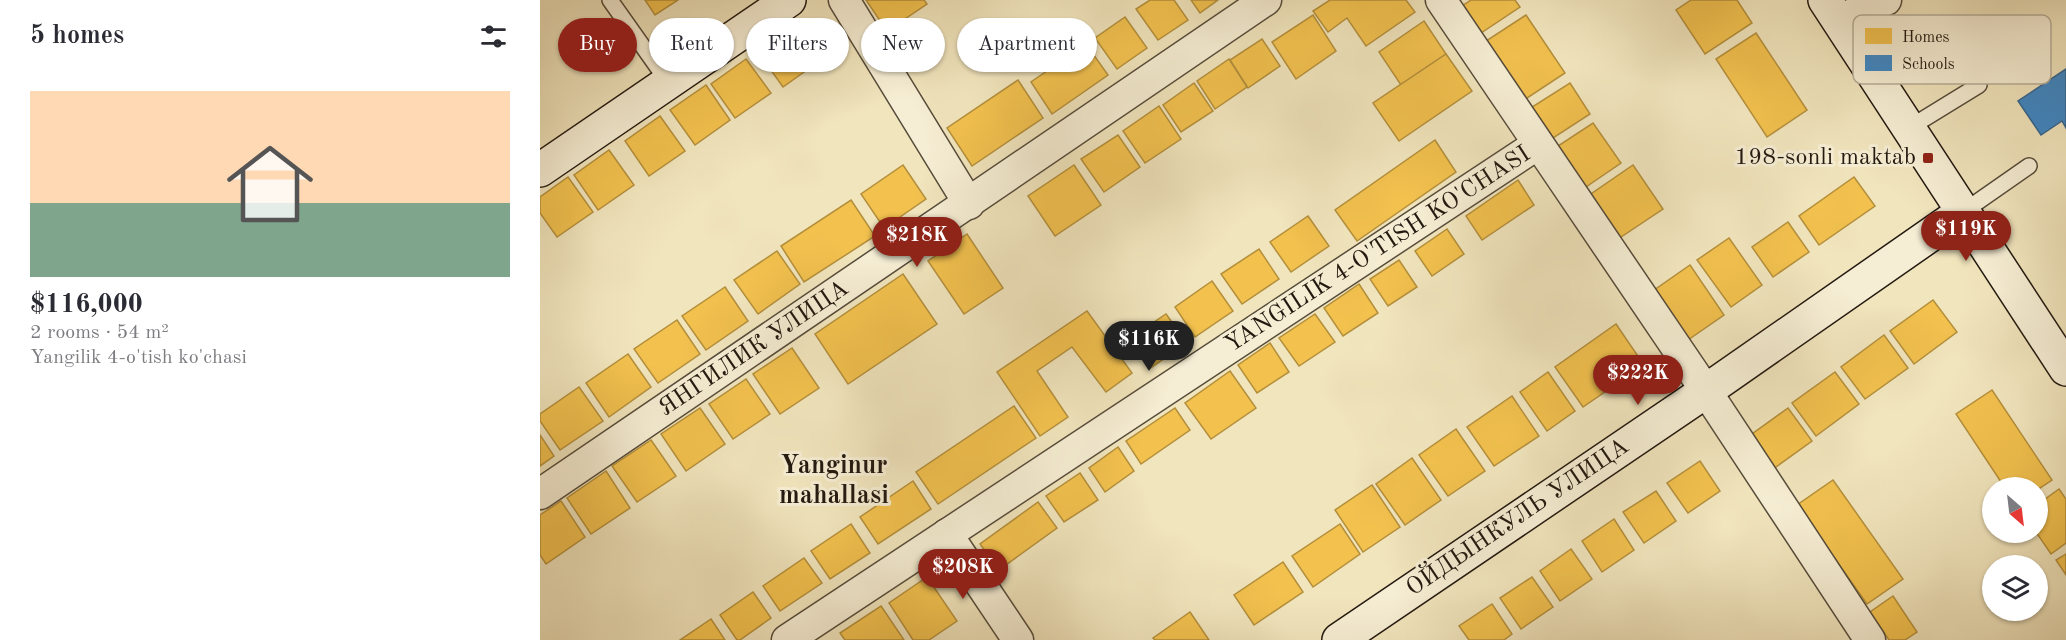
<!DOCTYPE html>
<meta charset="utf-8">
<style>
body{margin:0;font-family:"Old Standard TT",serif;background:#f7f7f7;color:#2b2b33;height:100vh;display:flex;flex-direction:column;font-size:22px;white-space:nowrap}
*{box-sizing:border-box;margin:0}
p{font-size:20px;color:#7c7c81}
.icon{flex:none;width:33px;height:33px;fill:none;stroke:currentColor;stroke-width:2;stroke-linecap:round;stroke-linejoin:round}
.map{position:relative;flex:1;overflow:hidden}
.details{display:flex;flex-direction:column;background:#fff;width:540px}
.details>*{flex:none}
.hud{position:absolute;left:18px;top:18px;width:570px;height:54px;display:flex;gap:12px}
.needle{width:39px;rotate:152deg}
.fabs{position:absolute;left:1442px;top:477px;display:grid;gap:12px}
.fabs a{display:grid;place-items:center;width:66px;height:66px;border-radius:50%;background:#fff;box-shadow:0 2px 4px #0004;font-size:30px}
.price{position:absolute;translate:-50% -51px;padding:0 14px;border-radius:21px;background:#8f2418;color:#fff;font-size:20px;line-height:39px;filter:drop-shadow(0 2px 3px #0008)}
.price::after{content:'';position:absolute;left:50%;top:36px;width:18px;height:14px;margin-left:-9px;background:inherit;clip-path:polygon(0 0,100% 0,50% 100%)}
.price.current{background:#222;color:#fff}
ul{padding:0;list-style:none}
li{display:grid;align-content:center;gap:12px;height:318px;padding:0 30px}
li+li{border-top:2px solid #e1e1e2}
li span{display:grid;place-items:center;height:186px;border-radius:0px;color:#555}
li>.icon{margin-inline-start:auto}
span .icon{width:108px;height:108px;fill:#fffc;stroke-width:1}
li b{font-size:26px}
h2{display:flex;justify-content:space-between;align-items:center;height:72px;padding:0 30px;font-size:26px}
.chip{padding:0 21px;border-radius:27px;background:#fff;box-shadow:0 2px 4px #0004;font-size:21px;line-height:54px}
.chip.current{background:#8f2418;color:#fff}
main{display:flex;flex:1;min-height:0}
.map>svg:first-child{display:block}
</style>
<main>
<section class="details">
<h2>5 homes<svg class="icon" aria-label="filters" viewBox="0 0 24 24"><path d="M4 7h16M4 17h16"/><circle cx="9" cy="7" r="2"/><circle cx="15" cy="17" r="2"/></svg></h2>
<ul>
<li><span style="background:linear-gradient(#ffd9b3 60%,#7fa58c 0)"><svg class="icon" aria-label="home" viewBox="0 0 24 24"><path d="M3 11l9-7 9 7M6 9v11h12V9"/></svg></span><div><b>$116,000</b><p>2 rooms · 54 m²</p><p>Yangilik 4-o'tish ko'chasi</p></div></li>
</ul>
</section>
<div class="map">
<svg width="1526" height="640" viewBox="0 0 1526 640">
<rect width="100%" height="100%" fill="#f1e5bd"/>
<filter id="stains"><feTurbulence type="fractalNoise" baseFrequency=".00333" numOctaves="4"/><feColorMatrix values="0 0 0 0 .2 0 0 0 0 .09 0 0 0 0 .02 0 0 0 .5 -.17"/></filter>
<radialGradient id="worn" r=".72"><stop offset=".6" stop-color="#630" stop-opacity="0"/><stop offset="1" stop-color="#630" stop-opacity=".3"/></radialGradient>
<g fill="#f2c14e" stroke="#b48f3b" stroke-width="1.5">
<polygon points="105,0 138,0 115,15"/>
<polygon points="326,0 384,0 387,4 347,31"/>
<polygon points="610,0 634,0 648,20 618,40 596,9"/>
<polygon points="651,0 678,0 660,13"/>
<polygon points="790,0 866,0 875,12 826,46 807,18 788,32 773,11"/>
<polygon points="931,0 975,0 980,7 938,35 919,8"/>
<polygon points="1151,0 1197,0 1212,23 1165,54 1136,10"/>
<polygon points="773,15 796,51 756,79 732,42"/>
<polygon points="986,15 1025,73 981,102 943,43"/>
<polygon points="585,17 607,48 577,69 555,38"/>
<polygon points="884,21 906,54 861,85 839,52"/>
<polygon points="254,27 278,62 243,87 218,52"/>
<polygon points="1216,33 1267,110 1227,137 1176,59"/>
<polygon points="722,39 740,66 708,88 690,60"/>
<polygon points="546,44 568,75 512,114 491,82"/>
<polygon points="906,54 932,91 859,141 833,103"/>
<polygon points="206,59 231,93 195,118 171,84"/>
<polygon points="689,59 707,87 675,109 657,81"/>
<polygon points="478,80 503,118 432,166 407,128"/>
<polygon points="654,83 673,111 641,132 623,105"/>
<polygon points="1030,83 1050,114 1010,140 989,109"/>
<polygon points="166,85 190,120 155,145 130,110"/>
<polygon points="619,106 641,139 605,163 583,131"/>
<polygon points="120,116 145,151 109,176 85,141"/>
<polygon points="1053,123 1081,163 1043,189 1015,148"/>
<polygon points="578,135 600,167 564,192 541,159"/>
<polygon points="895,140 916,172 817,241 795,210"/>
<polygon points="69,150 94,185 58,210 34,175"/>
<polygon points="363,165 386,199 344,228 321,194"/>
<polygon points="534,165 561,205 515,236 488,196"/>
<polygon points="1093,165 1123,209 1078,239 1048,196"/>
<polygon points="28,177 53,212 17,237 0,213 0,197"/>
<polygon points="1314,177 1335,206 1279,245 1259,216"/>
<polygon points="978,180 994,205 942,240 926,216"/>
<polygon points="311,200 335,236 264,282 241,246"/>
<polygon points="768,216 789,246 751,272 730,242"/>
<polygon points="1248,222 1269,252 1233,277 1212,247"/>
<polygon points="907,229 924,254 892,276 875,251"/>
<polygon points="427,234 463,288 424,314 388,261"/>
<polygon points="1189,238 1222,285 1191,307 1157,260"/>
<polygon points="719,249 739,279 702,304 681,274"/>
<polygon points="237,251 260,284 218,314 194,280"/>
<polygon points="859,260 877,287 848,306 830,279"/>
<polygon points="1150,265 1184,315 1145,342 1110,293"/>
<polygon points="363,274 397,324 308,384 275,334"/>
<polygon points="672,281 693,311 655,337 635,307"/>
<polygon points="819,284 838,313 803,336 784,308"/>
<polygon points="185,287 208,321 166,350 142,316"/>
<polygon points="1393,300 1417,332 1374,364 1350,331"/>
<polygon points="547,311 592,373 566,392 532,347 497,371 528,417 500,436 457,372"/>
<polygon points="626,314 647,343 609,369 589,339"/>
<polygon points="775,314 795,342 759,366 739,338"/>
<polygon points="137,320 160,354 118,383 94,349"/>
<polygon points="1076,324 1104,365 1043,407 1015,367"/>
<polygon points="1344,335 1368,368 1325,399 1301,367"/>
<polygon points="730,343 749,372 717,393 698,365"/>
<polygon points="252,348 279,388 240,414 213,374"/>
<polygon points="88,354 111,387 69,417 46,383"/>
<polygon points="690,371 716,408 671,439 645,403"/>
<polygon points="1008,372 1035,411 1007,431 980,392"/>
<polygon points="1295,372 1319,404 1276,436 1252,403"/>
<polygon points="206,379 230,414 193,439 169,404"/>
<polygon points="39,387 63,421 20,450 0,421 0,414"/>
<polygon points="1452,390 1512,480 1497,490 1497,488 1465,488 1416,414"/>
<polygon points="972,396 999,436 954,466 927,427"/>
<polygon points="474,406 496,438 398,504 376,472"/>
<polygon points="160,408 185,444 146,471 121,434"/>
<polygon points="635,408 650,430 601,464 586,441"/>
<polygon points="1248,408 1272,441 1229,472 1205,439"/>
<polygon points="916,429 945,471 908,496 879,455"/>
<polygon points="0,435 14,456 0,466"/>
<polygon points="111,440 136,476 97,502 72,466"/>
<polygon points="578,447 594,471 565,492 549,468"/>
<polygon points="872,458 901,500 865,525 836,484"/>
<polygon points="1160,461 1180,491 1148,513 1127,483"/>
<polygon points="66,471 90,508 51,534 27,498"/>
<polygon points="540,473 558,500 524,522 506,496"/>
<polygon points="1293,480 1363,579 1327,604 1257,505"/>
<polygon points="373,481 391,509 338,544 320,517"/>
<polygon points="832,485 860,527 823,552 795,510"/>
<polygon points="1519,489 1526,499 1526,543 1511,554 1496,532 1497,505"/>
<polygon points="1116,491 1136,521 1104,543 1083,512"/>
<polygon points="21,501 45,537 6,564 0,555 0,515"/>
<polygon points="498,502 517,528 459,570 440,544"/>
<polygon points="1074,519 1094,550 1062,572 1042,541"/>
<polygon points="311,524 330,553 290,579 271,551"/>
<polygon points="800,524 820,554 773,587 752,556"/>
<polygon points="1031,549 1052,579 1020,601 1000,571"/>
<polygon points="1526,554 1526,575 1516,560"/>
<polygon points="264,558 282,583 240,611 223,586"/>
<polygon points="743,562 763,592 714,625 694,595"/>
<polygon points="387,577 417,621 389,640 373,640 349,603"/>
<polygon points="992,577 1013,607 981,629 960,598"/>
<polygon points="213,592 231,618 200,640 197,640 180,615"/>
<polygon points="1353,596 1377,632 1365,640 1349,640 1330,612"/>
<polygon points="952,604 972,634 964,640 929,640 919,626"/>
<polygon points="341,606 364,640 305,640 300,633"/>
<polygon points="650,612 669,640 615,640 613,638"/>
<polygon points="171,619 185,640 140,640"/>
</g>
<polygon fill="#3f88c5" stroke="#37678f" stroke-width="1.5" points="1526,69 1526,128 1522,121 1501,135 1478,101"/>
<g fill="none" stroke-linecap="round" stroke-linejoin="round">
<defs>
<g id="lane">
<polyline points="70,0 128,82"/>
<polyline points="1337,80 1414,33"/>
<polyline points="1369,128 1439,85"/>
<polyline points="1423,212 1489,166"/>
</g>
<g id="street">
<polyline points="304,0 429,204"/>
<polyline points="901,0 1166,391 1330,640"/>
<polyline points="1298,20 1346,0"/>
<polyline points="0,494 726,0"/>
<polyline points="407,534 478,640"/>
<polyline points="247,640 998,144"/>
</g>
<g id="secondary">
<polyline points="1285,0 1526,369"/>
<polyline points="0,170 249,0"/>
<polyline points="799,640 1166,391 1423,212"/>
</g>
</defs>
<use href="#lane" stroke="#564c3b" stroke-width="18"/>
<use href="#street" stroke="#564c3b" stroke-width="33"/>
<use href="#secondary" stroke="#231910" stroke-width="36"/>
<use href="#lane" stroke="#f6eed4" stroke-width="15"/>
<use href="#street" stroke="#f6eed4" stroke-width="30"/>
<use href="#secondary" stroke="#f6eed4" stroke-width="33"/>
</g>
<rect fill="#8f2418" stroke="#f6eed4" stroke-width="2" x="1382" y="152" width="12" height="12" rx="3"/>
<g text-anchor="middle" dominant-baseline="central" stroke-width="6" stroke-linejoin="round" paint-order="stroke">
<g font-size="24" fill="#231910" stroke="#f6eed4" text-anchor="end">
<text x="1376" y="158">198-sonli maktab</text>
</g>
<g font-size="24" fill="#231910" stroke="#f6eed4">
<text transform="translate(838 250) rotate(-33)">YANGILIK 4-O'TISH KO'CHASI</text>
<text transform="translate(214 349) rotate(-34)">ЯНГИЛИК УЛИЦА</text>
<text transform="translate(978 518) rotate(-34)">ОЙДЫНКУЛЬ УЛИЦА</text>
</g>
<g font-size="26" font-weight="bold" fill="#231910" stroke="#f6eed4">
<text x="294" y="466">Yanginur<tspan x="294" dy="30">mahallasi</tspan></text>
</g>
</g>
<rect x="1313" y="15" width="198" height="69" rx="9" fill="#f6eed4" stroke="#b7ae99" stroke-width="1.5"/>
<rect x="1325" y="28" width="27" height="16" fill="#f2c14e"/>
<rect x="1325" y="55" width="27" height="16" fill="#3f88c5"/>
<g font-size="16" fill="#231910">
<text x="1362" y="42">Homes</text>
<text x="1362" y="69">Schools</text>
</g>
<rect width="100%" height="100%" filter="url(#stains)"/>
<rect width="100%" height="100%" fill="url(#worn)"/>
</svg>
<div class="fabs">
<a><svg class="needle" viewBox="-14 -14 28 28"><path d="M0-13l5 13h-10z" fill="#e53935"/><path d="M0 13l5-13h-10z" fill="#7c7c81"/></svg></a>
<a><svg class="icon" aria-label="layers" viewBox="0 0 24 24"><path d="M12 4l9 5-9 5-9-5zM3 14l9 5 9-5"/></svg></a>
</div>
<b class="price" style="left:1426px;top:262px">$119K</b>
<b class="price" style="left:377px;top:268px">$218K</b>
<b class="price current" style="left:609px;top:372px">$116K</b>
<b class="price" style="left:1098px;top:406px">$222K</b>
<b class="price" style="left:423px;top:600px">$208K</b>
<div class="hud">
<a class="chip current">Buy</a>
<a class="chip">Rent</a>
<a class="chip">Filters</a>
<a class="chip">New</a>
<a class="chip">Apartment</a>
</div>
</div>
</main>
